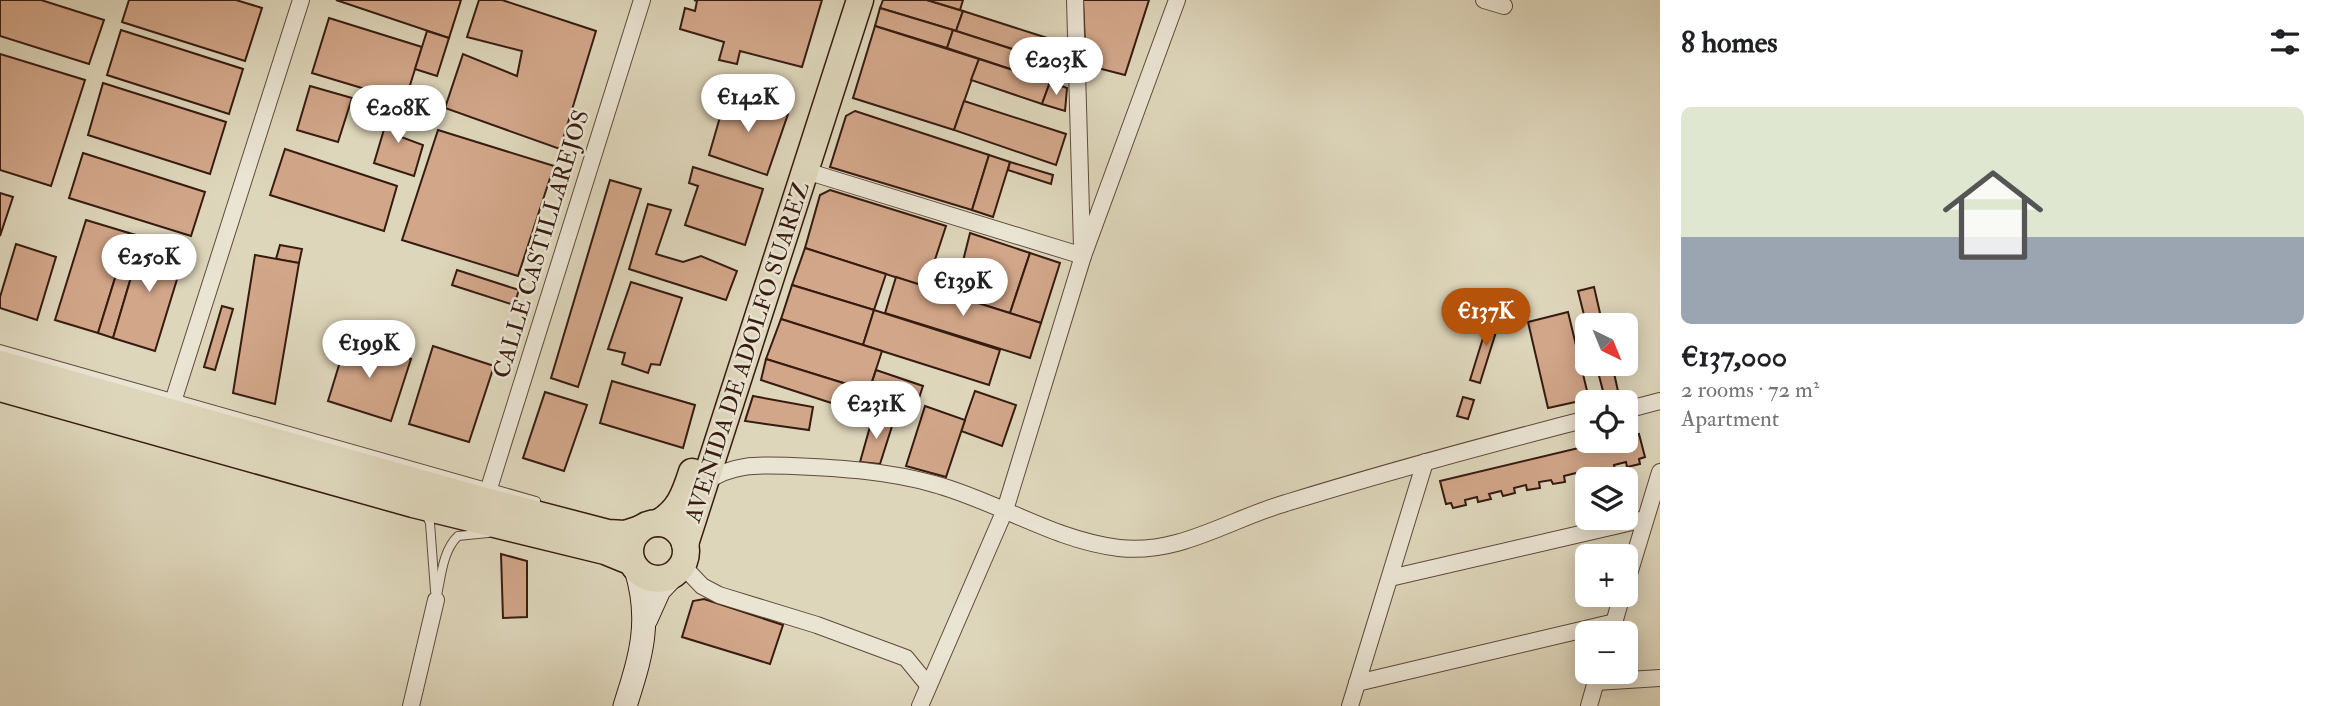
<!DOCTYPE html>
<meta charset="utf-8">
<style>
body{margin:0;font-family:"IM FELL Double Pica",serif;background:#f2f2f2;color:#202124;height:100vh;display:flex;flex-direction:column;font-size:26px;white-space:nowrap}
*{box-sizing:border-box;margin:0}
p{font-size:23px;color:#757577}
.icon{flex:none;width:38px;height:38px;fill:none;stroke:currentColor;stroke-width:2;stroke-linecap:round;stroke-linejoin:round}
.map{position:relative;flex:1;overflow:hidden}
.side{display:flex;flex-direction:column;background:#fff;width:665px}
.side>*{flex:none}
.needle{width:46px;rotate:137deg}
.buttons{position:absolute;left:1575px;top:313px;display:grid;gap:14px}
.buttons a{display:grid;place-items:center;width:63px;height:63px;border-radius:10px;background:#fff;box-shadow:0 4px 18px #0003;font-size:35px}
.price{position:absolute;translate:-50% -60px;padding:0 16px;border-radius:24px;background:#fff;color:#222;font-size:23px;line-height:46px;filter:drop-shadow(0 2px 4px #0008)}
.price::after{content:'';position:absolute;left:50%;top:42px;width:21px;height:16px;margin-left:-10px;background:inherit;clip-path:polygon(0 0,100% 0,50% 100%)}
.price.selected{background:#b45309;color:#fff}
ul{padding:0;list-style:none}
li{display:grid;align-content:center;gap:14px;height:371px;padding:0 21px}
li span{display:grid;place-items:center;height:217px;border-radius:10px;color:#555}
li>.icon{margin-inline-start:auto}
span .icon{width:126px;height:126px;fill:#fffc;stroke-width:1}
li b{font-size:30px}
h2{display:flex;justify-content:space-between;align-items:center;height:84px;padding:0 21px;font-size:30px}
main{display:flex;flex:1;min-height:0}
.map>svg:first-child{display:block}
</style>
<main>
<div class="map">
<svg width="1660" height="706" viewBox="0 0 1660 706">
<rect width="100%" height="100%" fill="#ded6bb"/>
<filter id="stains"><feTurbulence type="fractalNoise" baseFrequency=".00286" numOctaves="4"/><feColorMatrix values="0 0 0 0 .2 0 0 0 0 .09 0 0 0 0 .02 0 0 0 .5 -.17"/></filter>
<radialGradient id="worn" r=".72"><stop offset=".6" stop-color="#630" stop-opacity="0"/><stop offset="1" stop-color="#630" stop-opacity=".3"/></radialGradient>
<g fill="#d2a689" stroke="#361b10" stroke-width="2">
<polygon points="0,0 41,0 104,20 89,64 0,36"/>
<polygon points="129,0 236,0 262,8 245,61 122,22"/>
<polygon points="336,0 461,0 449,38"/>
<polygon points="479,0 502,0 596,31 560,149 445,108 463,54 517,76 522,51 467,37"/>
<polygon points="694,0 822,0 802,67 740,51 737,64 719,60 724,42 680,29 685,8 695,11 697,1"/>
<polygon points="883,0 927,0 963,11 956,31 880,8"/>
<polygon points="927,0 963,0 960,10"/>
<polygon points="1083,0 1149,0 1125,75 1086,65"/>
<polygon points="880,8 953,30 947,48 875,26"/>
<polygon points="963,11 1063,43 1056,63 956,31"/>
<polygon points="329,18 422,47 405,101 312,73"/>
<polygon points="875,26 979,59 954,130 853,98"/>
<polygon points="121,30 243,69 229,114 107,75"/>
<polygon points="953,30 1056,63 1050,82 947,48"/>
<polygon points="427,31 449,38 437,76 415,69"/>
<polygon points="0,54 85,80 51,186 0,170"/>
<polygon points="979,59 1050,82 1042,104 971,80"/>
<polygon points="1050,82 1067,88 1065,111 1042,104"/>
<polygon points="103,83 226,122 210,174 88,135"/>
<polygon points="310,86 352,98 338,142 297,130"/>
<polygon points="727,93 788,114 767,175 709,155"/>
<polygon points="964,101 1066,134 1056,165 954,130"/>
<polygon points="391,106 409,112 401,137 423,145 414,176 374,163"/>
<polygon points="855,111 989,155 972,210 830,167 846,116"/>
<polygon points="438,130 554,166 518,276 402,240"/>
<polygon points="285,149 397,186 384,231 270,195"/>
<polygon points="83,153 205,192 191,236 69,198"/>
<polygon points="989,155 1010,162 993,217 972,210"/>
<polygon points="1010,162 1053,175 1051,184 1008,170"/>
<polygon points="693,167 763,189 745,245 685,225 698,186 689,183"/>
<polygon points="610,180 641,189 578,387 551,378"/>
<polygon points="830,190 946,226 926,287 805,248 820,195"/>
<polygon points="0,193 13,197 0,236"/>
<polygon points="648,204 671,210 656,254 683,262 701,256 737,271 726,300 629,269"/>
<polygon points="86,220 129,233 98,333 55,320"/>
<polygon points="129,233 143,237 113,338 98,333"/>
<polygon points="970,233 1030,253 1010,313 926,287 931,273 958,281"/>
<polygon points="143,237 186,250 155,351 113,338"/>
<polygon points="16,244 56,257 37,320 0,308 0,297"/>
<polygon points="280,245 302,249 299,263 276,259"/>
<polygon points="805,248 886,274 874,310 792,285"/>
<polygon points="1030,253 1060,263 1041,323 1010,313"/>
<polygon points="255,255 299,263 275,404 233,393"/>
<polygon points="457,270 519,290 514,305 452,285"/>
<polygon points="896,277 1041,323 1030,358 885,313"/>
<polygon points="631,282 682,298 660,365 651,364 648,373 622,364 625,353 608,349"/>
<polygon points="792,285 874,310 863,345 781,319"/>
<polygon points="1594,287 1603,326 1587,327 1578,291"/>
<polygon points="222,306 233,309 215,370 204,367"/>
<polygon points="874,310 1000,350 989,385 863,345"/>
<polygon points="1491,312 1501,316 1480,383 1470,380"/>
<polygon points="1568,312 1589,399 1548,408 1528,322"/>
<polygon points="781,319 882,351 869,391 766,359"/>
<polygon points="347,339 411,359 391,421 328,401"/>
<polygon points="433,346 494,366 469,442 409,424"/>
<polygon points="766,359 869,391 862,413 761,380"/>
<polygon points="1596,364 1612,364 1618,391 1604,395"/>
<polygon points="876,370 923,386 916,407 887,397 890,388 872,382"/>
<polygon points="612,381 695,405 683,448 600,423"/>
<polygon points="869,391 900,402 893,423 862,413"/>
<polygon points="975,391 1016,405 1002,446 961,431"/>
<polygon points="545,392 587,405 564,471 523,458"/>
<polygon points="753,396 813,407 809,430 745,421"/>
<polygon points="1463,397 1474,400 1468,419 1457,416"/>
<polygon points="925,406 965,420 946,477 906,466"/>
<polygon points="873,416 893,423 880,464 860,462"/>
<polygon points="1639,434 1645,457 1639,459 1640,464 1627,467 1626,462 1614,465 1615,470 1603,473 1601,468 1589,471 1590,476 1578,479 1576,473 1564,476 1565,482 1553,484 1551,480 1539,482 1540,488 1527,490 1526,485 1514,488 1515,493 1503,496 1501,491 1489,494 1491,499 1478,502 1477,497 1465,500 1466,505 1453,508 1451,503 1446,504 1440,481 1608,441 1626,441 1626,437"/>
<polygon points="501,554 527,561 527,617 503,618"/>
<polygon points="704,599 783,625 770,664 682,637 693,601"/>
</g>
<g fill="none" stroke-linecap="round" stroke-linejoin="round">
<defs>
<g id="lane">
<polyline points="0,349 536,501"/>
<polyline points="426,514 430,523 435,591"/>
<path d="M436 600C441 579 442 551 458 536L488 533"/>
</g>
<g id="street">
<polyline points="1075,0 1082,247"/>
<polyline points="1484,0 1504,6"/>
<polyline points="806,171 1083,256"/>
<polyline points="1626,410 1660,401"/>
<polyline points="170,411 301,0"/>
<path d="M706 482C733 463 760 465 792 466 840 468 888 471 934 484 997 501 1053 540 1119 548 1179 555 1230 519 1286 503 1386 472 1486 445 1587 419"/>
<polyline points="485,501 642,0"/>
<polyline points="682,565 702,586 719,595 817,625 906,658 928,685"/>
<polyline points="1390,578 1645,519"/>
<polyline points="1626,584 1660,472"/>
<polyline points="1612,630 1622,595"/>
<polyline points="1596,682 1660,678"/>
<polyline points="1357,683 1615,622"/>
<polyline points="411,706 436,600"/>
<polyline points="920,706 1005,510 1083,256 1177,0"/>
<polyline points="1350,706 1425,462"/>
<polyline points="1589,706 1598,674"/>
</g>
<g id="secondary">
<polyline points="646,619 659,590 675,573"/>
<path d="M625 706C641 656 652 621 636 569"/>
</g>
<g id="primary">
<polyline points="0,364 485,501 608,533 625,534 640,529"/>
<polyline points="0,388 413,504 605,551 632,562"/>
<path d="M658 523C679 511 685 494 692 472"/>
<circle cx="658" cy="551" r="28"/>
<polyline points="685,544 860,0"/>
</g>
</defs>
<use href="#lane" stroke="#604a3b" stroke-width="10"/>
<use href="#street" stroke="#604a3b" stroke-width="18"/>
<use href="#secondary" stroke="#361b10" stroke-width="25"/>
<use href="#primary" stroke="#361b10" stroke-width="29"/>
<use href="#lane" stroke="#eae4d3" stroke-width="8"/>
<use href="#street" stroke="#eae4d3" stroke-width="16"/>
<use href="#secondary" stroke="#eae4d3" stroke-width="23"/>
<use href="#primary" stroke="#ded6bb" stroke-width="26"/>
</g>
<g text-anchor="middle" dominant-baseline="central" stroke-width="5" stroke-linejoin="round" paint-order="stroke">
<g font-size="23" fill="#361b10" stroke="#eae4d3">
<text transform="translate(541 244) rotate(-73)">CALLE CASTILLAREJOS</text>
<text transform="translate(747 352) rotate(-72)">AVENIDA DE ADOLFO SUAREZ</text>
</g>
</g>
<rect width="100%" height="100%" filter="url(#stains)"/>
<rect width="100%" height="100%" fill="url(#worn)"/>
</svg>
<div class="buttons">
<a><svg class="needle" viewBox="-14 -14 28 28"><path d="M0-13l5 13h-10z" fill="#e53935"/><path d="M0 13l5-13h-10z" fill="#757577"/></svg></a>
<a><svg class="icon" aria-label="locate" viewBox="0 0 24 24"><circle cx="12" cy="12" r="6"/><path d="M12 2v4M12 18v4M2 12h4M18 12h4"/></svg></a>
<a><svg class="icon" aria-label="layers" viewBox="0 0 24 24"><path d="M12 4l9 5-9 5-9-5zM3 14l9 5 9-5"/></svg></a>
<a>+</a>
<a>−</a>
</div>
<b class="price" style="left:1056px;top:97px">€203K</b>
<b class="price" style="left:748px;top:134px">€142K</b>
<b class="price" style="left:398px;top:145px">€208K</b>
<b class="price" style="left:149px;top:294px">€250K</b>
<b class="price" style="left:963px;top:318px">€139K</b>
<b class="price selected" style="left:1486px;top:348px">€137K</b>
<b class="price" style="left:369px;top:380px">€199K</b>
<b class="price" style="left:876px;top:441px">€231K</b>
</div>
<section class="side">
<h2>8 homes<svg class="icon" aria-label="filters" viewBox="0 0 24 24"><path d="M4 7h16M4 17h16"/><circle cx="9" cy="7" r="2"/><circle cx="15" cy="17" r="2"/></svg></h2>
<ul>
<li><span style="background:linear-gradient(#dfe7d0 60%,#9aa5b1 0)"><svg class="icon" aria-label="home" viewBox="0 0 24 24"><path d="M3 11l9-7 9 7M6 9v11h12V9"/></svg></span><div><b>€137,000</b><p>2 rooms · 72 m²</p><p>Apartment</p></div></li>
</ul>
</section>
</main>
